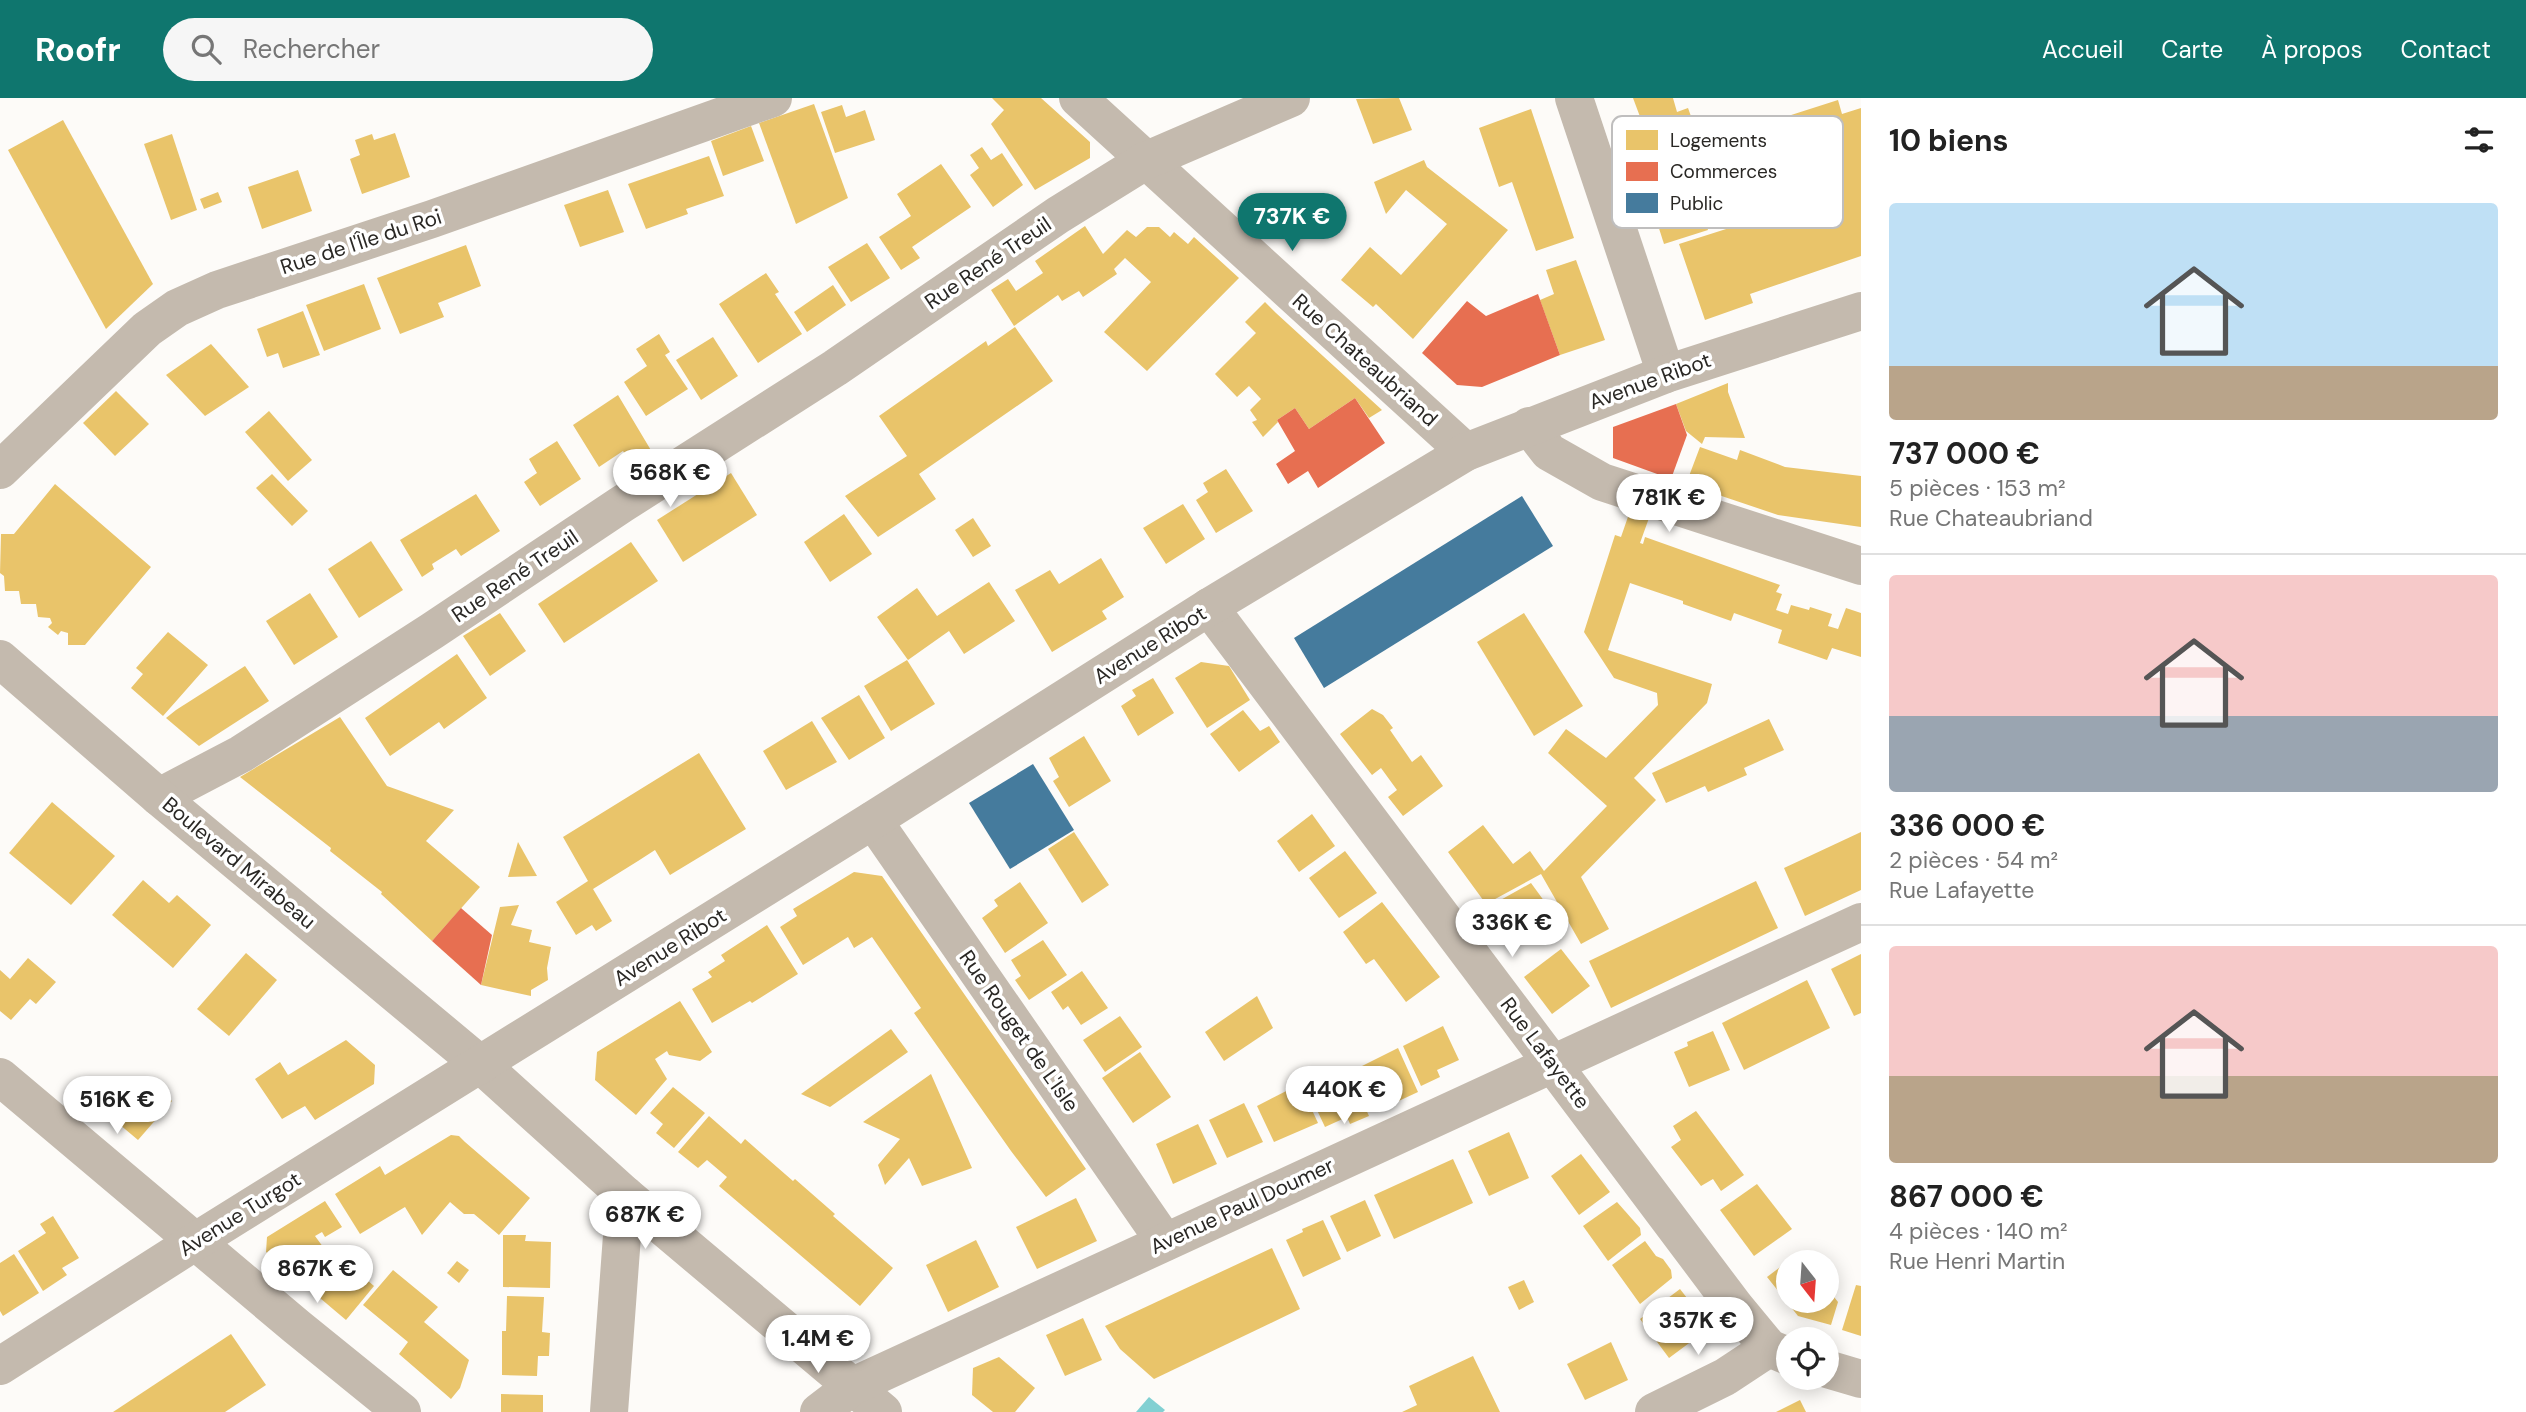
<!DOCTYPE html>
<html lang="fr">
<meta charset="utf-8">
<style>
body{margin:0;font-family:"DM Sans",sans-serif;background:#f6f6f6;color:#222;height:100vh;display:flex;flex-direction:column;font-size:26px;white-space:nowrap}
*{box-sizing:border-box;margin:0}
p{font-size:23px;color:#767676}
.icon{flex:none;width:38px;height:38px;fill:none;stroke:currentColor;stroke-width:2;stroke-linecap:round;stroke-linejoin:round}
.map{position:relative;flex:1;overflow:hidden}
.panel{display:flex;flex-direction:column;background:#fff;width:665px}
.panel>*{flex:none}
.needle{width:46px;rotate:163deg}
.tools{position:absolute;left:1776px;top:1152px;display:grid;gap:14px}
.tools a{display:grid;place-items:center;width:63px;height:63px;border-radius:50%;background:#fff;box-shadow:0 4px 18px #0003;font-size:35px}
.price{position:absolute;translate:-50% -60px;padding:0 16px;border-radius:24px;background:#fff;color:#222;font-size:23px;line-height:46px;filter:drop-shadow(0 2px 4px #0008)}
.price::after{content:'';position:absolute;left:50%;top:42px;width:21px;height:16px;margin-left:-10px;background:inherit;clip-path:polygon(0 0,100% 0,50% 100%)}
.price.selected{background:#0f766e;color:#fff}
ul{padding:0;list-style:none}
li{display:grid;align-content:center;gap:14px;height:371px;padding:0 28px}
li+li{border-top:2px solid #e0e0e0}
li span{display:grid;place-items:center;height:217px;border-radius:7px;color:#555}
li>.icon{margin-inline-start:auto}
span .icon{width:126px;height:126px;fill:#fffc;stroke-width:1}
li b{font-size:30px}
h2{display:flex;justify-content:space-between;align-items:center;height:84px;padding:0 28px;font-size:30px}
header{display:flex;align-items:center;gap:42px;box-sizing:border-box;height:98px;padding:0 35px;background:#0f766e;color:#fff}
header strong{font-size:33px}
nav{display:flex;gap:38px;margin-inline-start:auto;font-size:24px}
.search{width:490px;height:63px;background:#f6f6f6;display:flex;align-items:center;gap:18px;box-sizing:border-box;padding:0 24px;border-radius:38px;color:#767676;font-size:26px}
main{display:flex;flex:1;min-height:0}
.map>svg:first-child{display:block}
</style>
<header>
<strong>Roofr</strong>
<div class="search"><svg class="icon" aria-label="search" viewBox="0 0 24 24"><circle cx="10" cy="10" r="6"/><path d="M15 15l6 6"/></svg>Rechercher</div>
<nav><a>Accueil</a><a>Carte</a><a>À propos</a><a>Contact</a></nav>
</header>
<main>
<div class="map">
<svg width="1861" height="1314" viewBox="0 0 1861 1314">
<rect width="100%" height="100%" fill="#fdfbf8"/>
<polygon fill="#82d0d2" points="1149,1299 1165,1312 1163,1314 1136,1314"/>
<g fill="#e9c46a">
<polygon points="992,0 1041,0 1090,44 1090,60 1035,92 991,26 1004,12"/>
<polygon points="1399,0 1412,32 1373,46 1356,1"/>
<polygon points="1633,0 1673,0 1677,14 1688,10 1706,60 1662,74 1645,23 1642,24"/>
<polygon points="1838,2 1842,16 1861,10 1861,158 1750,196 1753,205 1705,222 1679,146 1745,125 1722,55 1793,32 1788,18"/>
<polygon points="814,6 848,100 796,126 759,25"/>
<polygon points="842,7 846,19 865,12 875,42 835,55 821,14"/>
<polygon points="1531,11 1574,140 1536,153 1512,84 1499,89 1479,30"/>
<polygon points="63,22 153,186 106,231 8,52"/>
<polygon points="751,28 764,63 723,78 711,43"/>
<polygon points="395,35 410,79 362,96 350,61 360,57 355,42 372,36 374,42"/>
<polygon points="172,36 197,112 171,122 144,46"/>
<polygon points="982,49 991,62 1002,55 1023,87 993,109 970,77 979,70 970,57"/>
<polygon points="709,58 724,98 686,111 688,116 646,131 628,86"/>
<polygon points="1424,62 1427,69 1508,132 1413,241 1376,206 1373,209 1341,182 1370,149 1401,177 1447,126 1406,92 1386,116 1374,84"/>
<polygon points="941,66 971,109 912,149 920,160 901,172 879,139 911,118 897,96"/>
<polygon points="298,72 312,113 262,131 248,89"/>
<polygon points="1691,79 1708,132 1664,146 1647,93"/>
<polygon points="608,92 624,134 580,149 564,107"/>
<polygon points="218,94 222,104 204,111 200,101"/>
<polygon points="1085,128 1103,156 1127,132 1136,139 1147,129 1159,129 1170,139 1174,134 1188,146 1194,139 1239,180 1147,273 1104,234 1151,184 1125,160 1114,171 1117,176 1083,199 1079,193 1062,203 1058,197 1014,228 991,192 1008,181 1016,193 1043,175 1035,163"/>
<polygon points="867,145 890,180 851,204 828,169"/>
<polygon points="466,147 481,188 438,205 444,219 400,236 377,180"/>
<polygon points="1576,162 1605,242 1560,257 1540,202 1554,196 1546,172"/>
<polygon points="766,175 779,194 775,196 802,236 758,265 719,206"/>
<polygon points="364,186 381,231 324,253 306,207"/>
<polygon points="833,187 846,207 807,234 794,214"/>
<polygon points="1265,204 1276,215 1382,312 1369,320 1355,300 1309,331 1295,310 1277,322 1278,324 1263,339 1252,324 1257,322 1250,312 1261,301 1249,288 1237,299 1215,276 1256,235 1245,224"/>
<polygon points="303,213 320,257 283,270 278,255 267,259 257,231"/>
<polygon points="1015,229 1053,283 919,376 936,401 878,439 845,398 907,358 879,318 986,243 988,248"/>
<polygon points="659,236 670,254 665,257 688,291 646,318 624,284 647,268 636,251"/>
<polygon points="713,239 738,278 701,302 676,262"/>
<polygon points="211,246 249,289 205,318 166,277"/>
<polygon points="1728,285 1728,294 1745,340 1705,339 1702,346 1686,333 1676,306"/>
<polygon points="116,293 149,326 115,358 83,325"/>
<polygon points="618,297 652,354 632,367 623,353 599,369 573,327"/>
<polygon points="269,313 312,362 288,383 245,334"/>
<polygon points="557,343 581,381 540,408 524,384 537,375 529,361"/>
<polygon points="1700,349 1737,362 1740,352 1785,369 1861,378 1861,429 1778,417 1686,386"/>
<polygon points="1226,371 1253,413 1216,435 1196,402 1208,394 1203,385"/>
<polygon points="731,375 757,417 683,464 657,422"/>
<polygon points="272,376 308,413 292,428 256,390"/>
<polygon points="55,386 151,469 85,547 68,547 68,535 61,533 58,537 48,529 52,525 50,520 38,519 36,506 21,506 19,493 5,493 4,478 0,475 1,436 14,436"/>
<polygon points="476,396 500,433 461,458 456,451 432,466 434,471 422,479 400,442"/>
<polygon points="1183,406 1205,441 1166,466 1143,430"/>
<polygon points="1630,413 1649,420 1640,445 1643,446 1645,439 1780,487 1776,494 1782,496 1776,512 1788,516 1791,507 1809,512 1810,509 1832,516 1828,528 1838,531 1846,510 1861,515 1861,559 1832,550 1827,562 1778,545 1782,532 1734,515 1731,523 1683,506 1683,503 1630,485 1608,552 1712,586 1707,605 1634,680 1656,702 1581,779 1609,831 1581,846 1541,776 1486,806 1448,754 1483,727 1513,766 1530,753 1544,773 1607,708 1548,655 1566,631 1606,660 1658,607 1657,595 1614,580 1584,534 1615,437 1621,439"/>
<polygon points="844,416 872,456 830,484 804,444"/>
<polygon points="973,420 991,448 973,459 955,432"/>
<polygon points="371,443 403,492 359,520 328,471"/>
<polygon points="631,444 658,483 564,545 538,506"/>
<polygon points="1101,460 1124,499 1102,513 1107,521 1052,554 1015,492 1050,472 1059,486"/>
<polygon points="989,484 1015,523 964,556 949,533 908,562 877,519 917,490 937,518"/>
<polygon points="310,495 338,539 294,567 266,523"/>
<polygon points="500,515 526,553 490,578 463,538"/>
<polygon points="1524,515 1583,608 1534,638 1477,544"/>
<polygon points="168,534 208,567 163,618 131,590 143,576 136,570"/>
<polygon points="457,556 487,600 444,631 439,624 390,658 365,620"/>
<polygon points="907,562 935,606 891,633 864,588"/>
<polygon points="1201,564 1229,568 1250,602 1207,630 1175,580"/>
<polygon points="245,568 269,603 199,648 166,620 176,612"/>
<polygon points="1153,580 1174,615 1138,638 1121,608 1136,598 1132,592"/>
<polygon points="859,597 885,640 849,662 821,620"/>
<polygon points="1372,611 1383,617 1393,630 1390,632 1412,664 1421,657 1443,688 1403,718 1388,699 1397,692 1381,670 1372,677 1340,636"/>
<polygon points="1243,612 1260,633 1269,628 1280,644 1239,674 1210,636"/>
<polygon points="340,619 387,688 454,712 426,743 480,789 432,843 381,796 382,794 330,753 331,750 240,679"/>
<polygon points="1769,621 1784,652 1744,670 1747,677 1708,694 1705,688 1666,705 1652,675"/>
<polygon points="812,623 837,664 786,692 763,653"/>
<polygon points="1084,638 1111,683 1069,709 1053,683 1059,679 1049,660"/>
<polygon points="699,655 746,731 670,777 655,752 638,763 593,791 612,823 596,833 592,827 576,837 556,804 588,783 563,739"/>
<polygon points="52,704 115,758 71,807 9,755"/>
<polygon points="1312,716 1335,748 1299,774 1277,743"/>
<polygon points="1074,734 1109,787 1082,805 1048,751"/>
<polygon points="1861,734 1861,792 1805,818 1784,770"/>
<polygon points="518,744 537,778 508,779"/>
<polygon points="1345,753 1377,795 1339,820 1309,780"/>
<polygon points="854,774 882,778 1086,1071 1046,1099 1011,1053 914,915 921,910 872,839 854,850 848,839 803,867 780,829 797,818 793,811"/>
<polygon points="143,782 169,805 177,797 211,827 173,870 112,817"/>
<polygon points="1756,783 1778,830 1611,910 1589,863"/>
<polygon points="1020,784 1048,825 1005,855 982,820 998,808 994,802"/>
<polygon points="1531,785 1558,822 1508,849 1494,830 1500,826 1488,809"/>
<polygon points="1382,804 1440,879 1406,904 1374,861 1366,866 1343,834"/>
<polygon points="519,807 511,827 532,832 529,844 551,849 547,870 548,882 531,892 531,898 481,887 500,809"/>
<polygon points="767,827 798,876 752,905 750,903 712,925 692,891 712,879 708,874 725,863 721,857"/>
<polygon points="1043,842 1067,877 1029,902 1015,882 1021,878 1011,862"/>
<polygon points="1561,851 1590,888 1552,916 1524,879"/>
<polygon points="246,855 277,882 229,938 197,911"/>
<polygon points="1861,856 1861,915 1854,918 1831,871"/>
<polygon points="28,860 56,884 36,906 30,901 11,922 0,913 0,872 10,881"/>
<polygon points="1082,873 1108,910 1081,927 1068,908 1063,912 1051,894"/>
<polygon points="1807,882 1830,930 1744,972 1722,925"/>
<polygon points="1257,898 1273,930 1224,963 1205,934"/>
<polygon points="680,903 712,954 700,963 669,957 667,953 655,961 667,981 636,1017 595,982 597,954"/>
<polygon points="1120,918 1142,949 1105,974 1083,942"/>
<polygon points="1443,928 1459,962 1437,972 1440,979 1421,988 1403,948"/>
<polygon points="891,931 908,954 830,1009 801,996"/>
<polygon points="1713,933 1730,972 1689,989 1674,954 1688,948 1687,944"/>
<polygon points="346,942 375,967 374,986 315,1022 305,1008 282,1021 255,981 280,964 288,977"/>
<polygon points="1398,950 1418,994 1375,1014 1356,971"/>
<polygon points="1140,954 1171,999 1133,1025 1102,980"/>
<polygon points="1349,974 1369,1018 1350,1026 1347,1019 1325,1029 1308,993"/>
<polygon points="931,976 972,1070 922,1088 909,1060 885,1087 878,1067 900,1041 863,1024"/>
<polygon points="1300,986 1318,1025 1274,1044 1257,1008"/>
<polygon points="153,987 172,1003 138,1042 119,1026"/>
<polygon points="673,989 705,1015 674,1050 656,1035 663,1026 650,1015"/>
<polygon points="1244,1005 1263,1044 1227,1060 1209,1022"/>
<polygon points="1696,1013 1744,1077 1721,1093 1713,1081 1701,1088 1671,1049 1681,1042 1673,1028"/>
<polygon points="709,1018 741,1046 745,1041 793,1083 795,1081 835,1116 833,1118 893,1170 860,1208 719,1088 727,1079 707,1062 698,1070 678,1054"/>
<polygon points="1198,1026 1217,1066 1173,1086 1156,1046"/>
<polygon points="1509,1034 1529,1080 1489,1098 1468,1053"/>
<polygon points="451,1037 459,1038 465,1044 530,1100 499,1137 474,1116 464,1116 450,1104 422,1137 405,1109 360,1136 335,1096 380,1068 385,1077"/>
<polygon points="1581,1056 1610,1094 1579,1117 1551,1078"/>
<polygon points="1453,1061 1473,1105 1394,1141 1374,1097"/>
<polygon points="1757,1086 1792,1131 1754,1158 1720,1112"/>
<polygon points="1076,1100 1097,1143 1037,1171 1016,1129"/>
<polygon points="1365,1102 1381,1138 1347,1154 1330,1118"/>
<polygon points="325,1103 342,1129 325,1139 322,1134 315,1138 326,1153 292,1173 266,1154 267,1139"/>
<polygon points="1617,1104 1640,1130 1641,1137 1608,1163 1583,1128"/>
<polygon points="53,1118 79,1160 62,1170 67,1177 43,1193 18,1153 46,1135 40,1126"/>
<polygon points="1323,1122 1341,1161 1303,1179 1286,1142 1303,1134 1302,1131"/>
<polygon points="503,1137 526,1137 525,1143 551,1144 550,1190 503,1189"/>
<polygon points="976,1142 999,1189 948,1214 926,1167"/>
<polygon points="1645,1143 1656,1158 1663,1161 1671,1172 1672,1180 1640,1206 1612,1167"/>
<polygon points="1272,1150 1300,1211 1154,1281 1120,1251 1105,1228"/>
<polygon points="1800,1154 1807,1164 1788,1164 1788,1202 1827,1202 1827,1190 1838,1204 1831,1227 1798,1218 1767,1179"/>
<polygon points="14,1156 39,1195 3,1218 0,1213 0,1165"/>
<polygon points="343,1161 374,1188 346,1222 314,1195"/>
<polygon points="457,1163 469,1172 459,1185 447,1175"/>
<polygon points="393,1172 438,1209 424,1224 469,1262 460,1290 451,1301 399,1256 408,1244 363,1207"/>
<polygon points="1524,1182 1534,1204 1519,1212 1508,1189"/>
<polygon points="1856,1187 1861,1188 1861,1238 1842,1232"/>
<polygon points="1680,1191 1694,1209 1689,1213 1704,1234 1669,1260 1640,1221"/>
<polygon points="507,1198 544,1199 542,1234 550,1235 549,1258 538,1258 537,1278 502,1277 502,1233 506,1233"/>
<polygon points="1083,1220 1102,1262 1065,1278 1046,1237"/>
<polygon points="231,1236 266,1287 225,1314 113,1314"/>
<polygon points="1611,1244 1628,1282 1585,1302 1567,1266"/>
<polygon points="1473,1258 1500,1314 1402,1314 1417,1307 1409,1288"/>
<polygon points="999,1259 1035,1290 1015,1314 993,1314 972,1297 973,1270"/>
<polygon points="501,1296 543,1297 543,1314 501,1314"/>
<polygon points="1800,1302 1806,1314 1776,1314"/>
</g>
<g fill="#e76f51">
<polygon points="1538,196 1560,257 1482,289 1457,287 1422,255 1467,203 1486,218"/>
<polygon points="1355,300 1385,345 1318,390 1308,373 1288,386 1276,366 1295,353 1277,322 1295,310 1309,331"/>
<polygon points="1676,306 1687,337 1671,381 1613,360 1613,329"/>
<polygon points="461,810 492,837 481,887 432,843"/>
</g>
<g fill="#457b9d">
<polygon points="1522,398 1553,448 1324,590 1294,540"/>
<polygon points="1033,666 1074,732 1010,771 969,705"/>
</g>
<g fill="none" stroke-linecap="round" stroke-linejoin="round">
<g stroke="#c4baae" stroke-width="38">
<polyline points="1078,0 1466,354"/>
<polyline points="1574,0 1666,276"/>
<polyline points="1529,328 1549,354 1602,384 1861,468"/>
<polyline points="1209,509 1735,1209 1769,1250 1788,1258"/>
<polyline points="159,699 241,656 432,533 622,406 835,270 1058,117 1145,63 1291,0"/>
<polyline points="873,722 1165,1144"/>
<polyline points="481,967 625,1097 883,1314"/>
<polyline points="0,979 297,1229 402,1314"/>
<polyline points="1827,1271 1861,1281"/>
<polyline points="609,1314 625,1097"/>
<polyline points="819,1314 853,1288 1861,824"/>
<polyline points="1654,1314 1725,1279 1769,1250"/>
</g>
<g stroke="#c4baae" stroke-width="38">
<polyline points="0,372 147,231 177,210 217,192 432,121 773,0"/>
<polyline points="0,561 159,699 481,967"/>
<polyline points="0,1268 196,1143 873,722 1209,509 1466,354 1666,276 1861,213"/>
</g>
</g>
<g text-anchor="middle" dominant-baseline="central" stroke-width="7" stroke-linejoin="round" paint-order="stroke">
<g font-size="21" fill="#2a2825" stroke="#fff">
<text transform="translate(361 144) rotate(-18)">Rue de l'Île du Roi</text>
<text transform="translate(988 165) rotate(-34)">Rue René Treuil</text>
<text transform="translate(1365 262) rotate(42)">Rue Chateaubriand</text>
<text transform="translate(1650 283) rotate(-20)">Avenue Ribot</text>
<text transform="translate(515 478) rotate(-34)">Rue René Treuil</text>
<text transform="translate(1150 547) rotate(-32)">Avenue Ribot</text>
<text transform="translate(239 765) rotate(40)">Boulevard Mirabeau</text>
<text transform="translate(670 849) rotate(-32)">Avenue Ribot</text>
<text transform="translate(1019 933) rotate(55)">Rue Rouget de L'Isle</text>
<text transform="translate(1545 955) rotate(53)">Rue Lafayette</text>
<text transform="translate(1242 1108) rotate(-25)">Avenue Paul Doumer</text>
<text transform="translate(240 1116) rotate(-32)">Avenue Turgot</text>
</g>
</g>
<rect x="1612" y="18" width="231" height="112" rx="10" fill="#fff" stroke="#bfbebe" stroke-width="2"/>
<rect x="1626" y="32" width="32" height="20" fill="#e9c46a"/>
<rect x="1626" y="64" width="32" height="19" fill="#e76f51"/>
<rect x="1626" y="95" width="32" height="20" fill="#457b9d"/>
<g font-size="19" fill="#2a2825">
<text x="1670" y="49">Logements</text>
<text x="1670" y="80">Commerces</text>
<text x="1670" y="112">Public</text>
</g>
</svg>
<div class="tools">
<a><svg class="needle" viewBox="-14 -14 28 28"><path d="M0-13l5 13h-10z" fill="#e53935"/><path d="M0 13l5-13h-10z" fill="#767676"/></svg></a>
<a><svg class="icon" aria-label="locate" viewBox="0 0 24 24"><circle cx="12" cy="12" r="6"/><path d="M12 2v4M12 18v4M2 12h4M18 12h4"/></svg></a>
</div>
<b class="price selected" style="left:1292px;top:155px">737K €</b>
<b class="price" style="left:670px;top:411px">568K €</b>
<b class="price" style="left:1669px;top:436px">781K €</b>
<b class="price" style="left:1512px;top:861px">336K €</b>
<b class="price" style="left:1344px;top:1028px">440K €</b>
<b class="price" style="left:117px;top:1038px">516K €</b>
<b class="price" style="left:645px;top:1153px">687K €</b>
<b class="price" style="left:317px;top:1207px">867K €</b>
<b class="price" style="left:1698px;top:1259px">357K €</b>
<b class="price" style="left:818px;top:1277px">1.4M €</b>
</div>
<section class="panel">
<h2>10 biens<svg class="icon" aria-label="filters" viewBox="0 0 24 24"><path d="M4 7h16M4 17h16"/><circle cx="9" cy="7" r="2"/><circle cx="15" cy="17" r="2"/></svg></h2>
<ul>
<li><span style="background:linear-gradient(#bfe0f5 75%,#b9a48a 0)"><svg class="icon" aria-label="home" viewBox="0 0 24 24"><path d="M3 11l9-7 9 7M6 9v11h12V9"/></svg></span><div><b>737 000 €</b><p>5 pièces · 153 m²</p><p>Rue Chateaubriand</p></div></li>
<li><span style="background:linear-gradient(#f6c9c9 65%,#9aa5b1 0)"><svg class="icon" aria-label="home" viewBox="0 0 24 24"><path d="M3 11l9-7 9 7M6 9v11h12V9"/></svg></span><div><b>336 000 €</b><p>2 pièces · 54 m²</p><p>Rue Lafayette</p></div></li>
<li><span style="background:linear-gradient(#f6c9c9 60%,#b9a48a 0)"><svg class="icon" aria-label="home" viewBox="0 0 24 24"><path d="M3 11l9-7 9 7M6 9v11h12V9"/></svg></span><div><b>867 000 €</b><p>4 pièces · 140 m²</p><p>Rue Henri Martin</p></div></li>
</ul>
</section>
</main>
